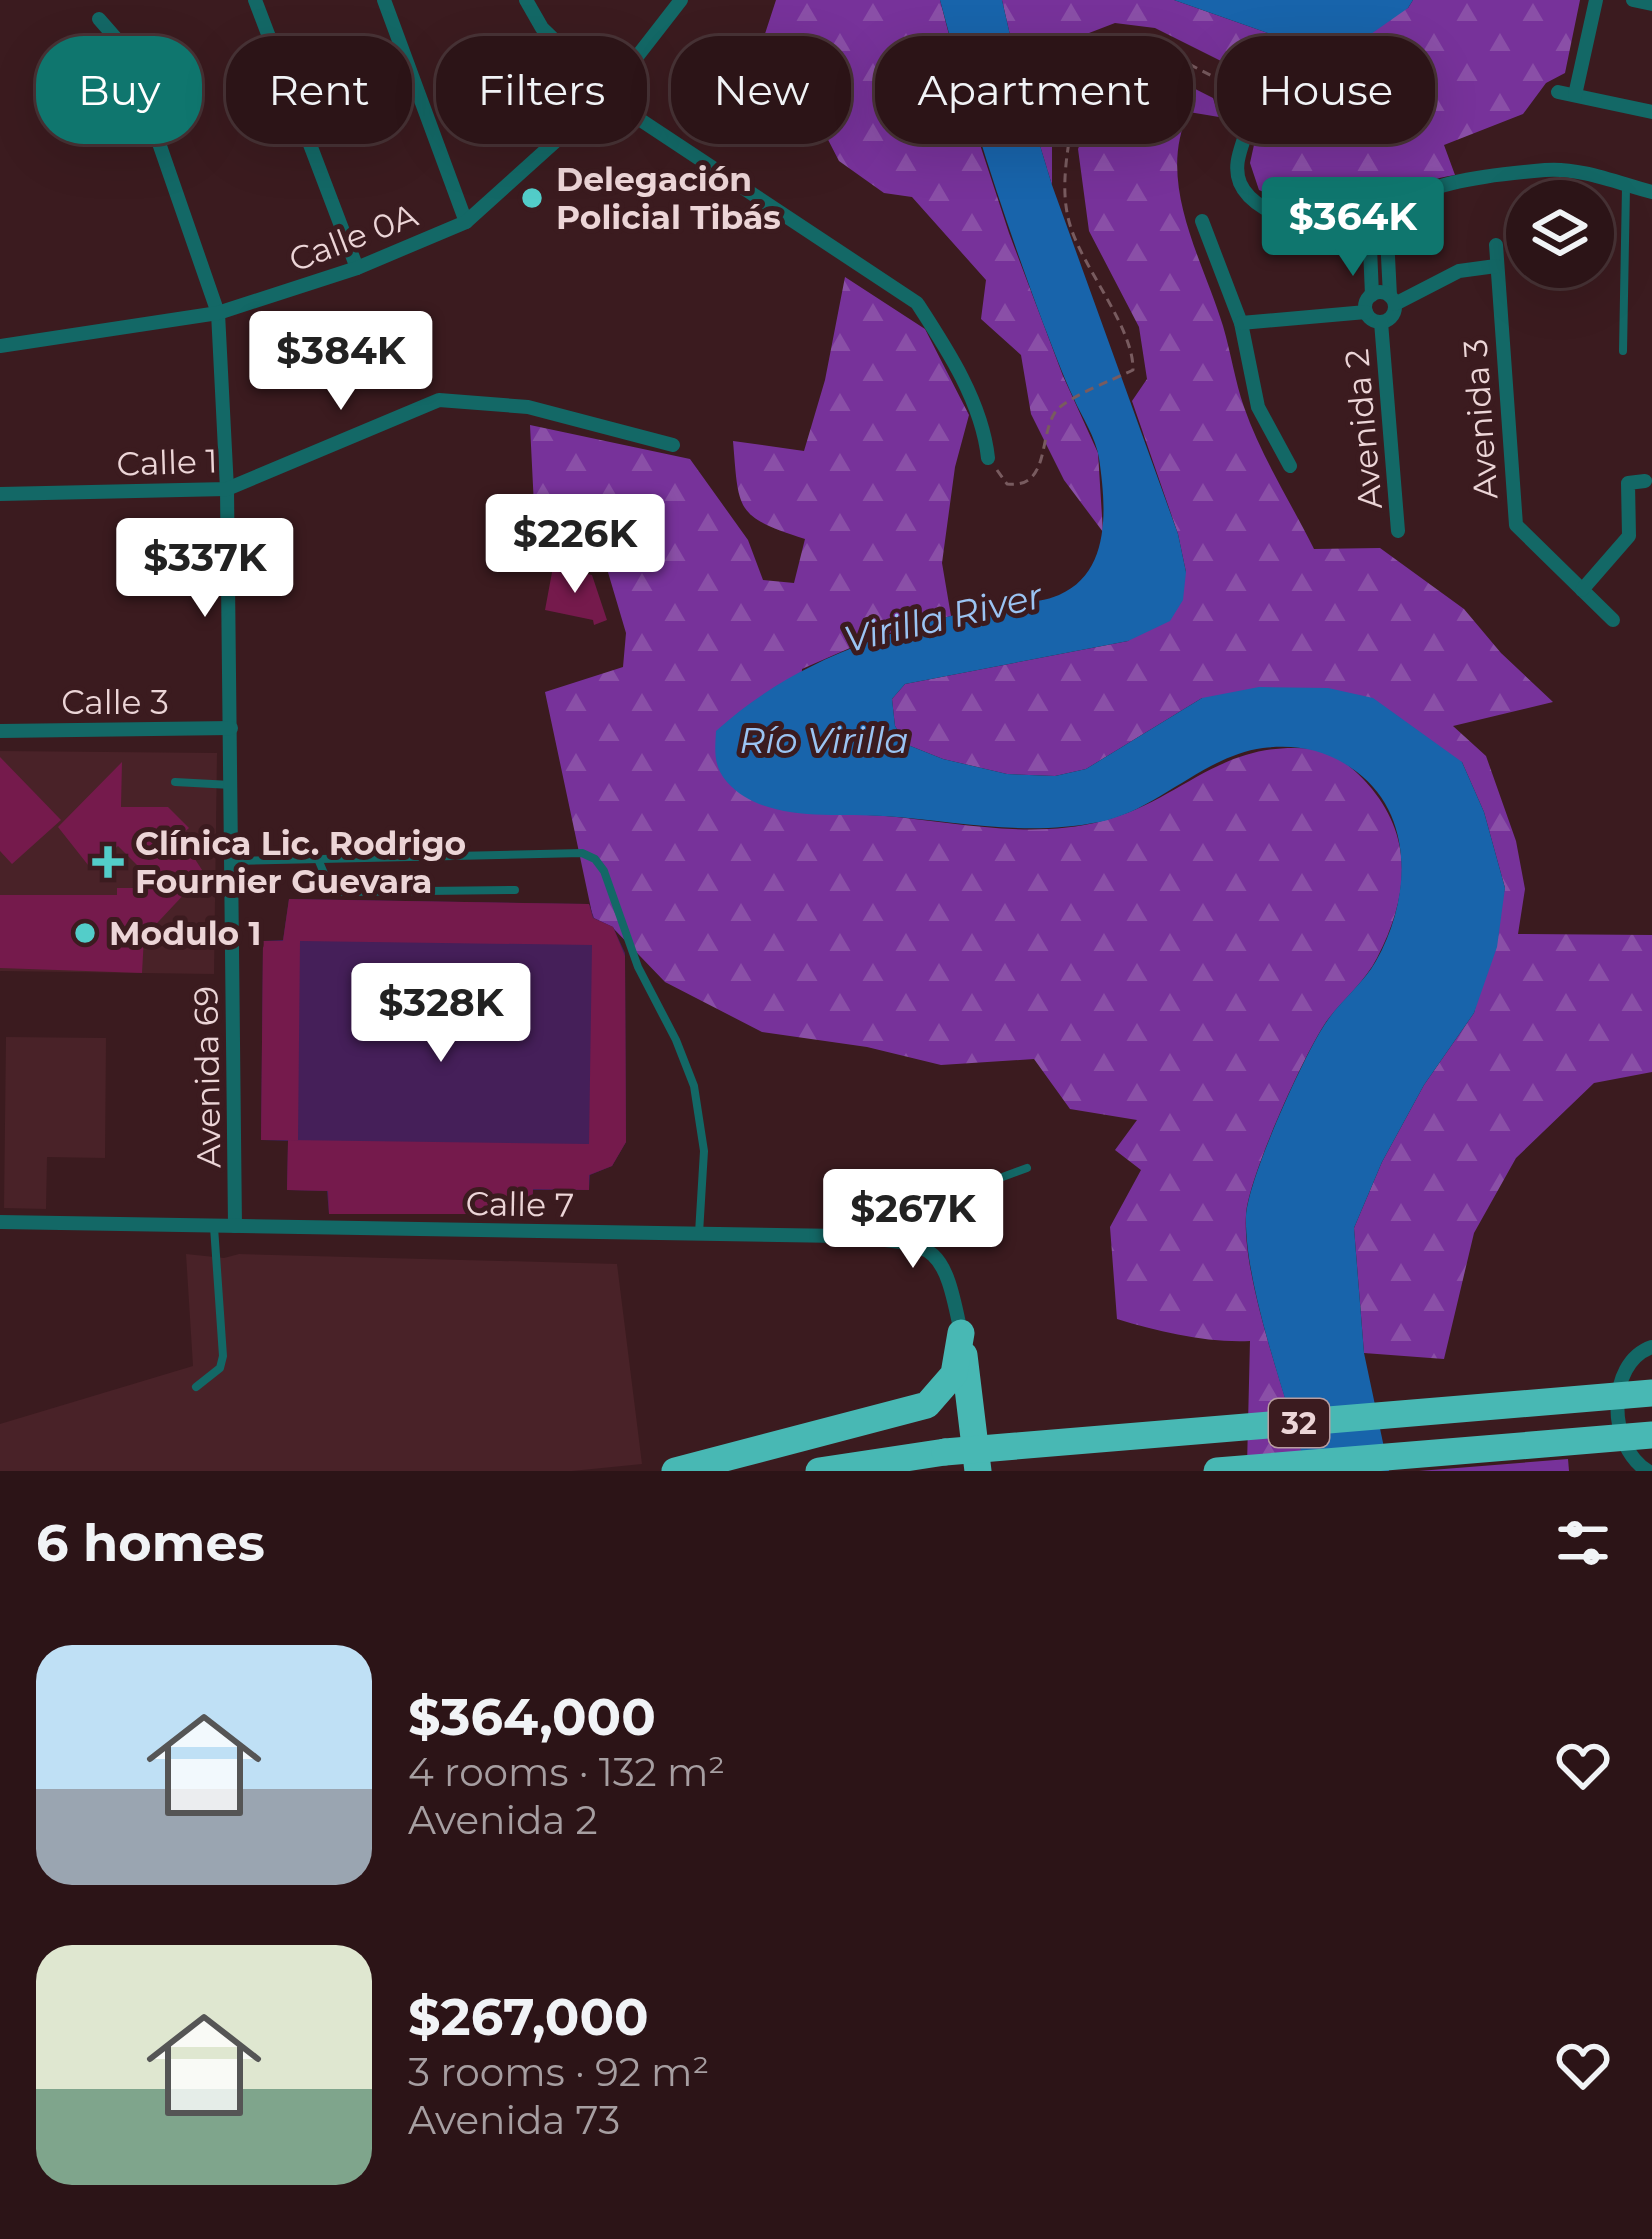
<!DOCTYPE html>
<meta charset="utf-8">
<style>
body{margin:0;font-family:Montserrat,sans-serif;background:#341d20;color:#f1f3f6;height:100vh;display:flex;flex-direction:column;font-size:45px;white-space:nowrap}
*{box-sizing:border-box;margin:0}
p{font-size:39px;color:#a69ea1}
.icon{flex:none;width:66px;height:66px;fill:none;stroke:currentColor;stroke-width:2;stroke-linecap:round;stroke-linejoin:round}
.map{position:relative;height:1471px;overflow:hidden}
.drawer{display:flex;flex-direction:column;background:#2c1417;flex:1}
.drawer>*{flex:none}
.hud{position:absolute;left:36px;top:36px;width:1581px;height:108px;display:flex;gap:24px}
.fabs{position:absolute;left:1506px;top:180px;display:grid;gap:24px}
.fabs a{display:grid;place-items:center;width:108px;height:108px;border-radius:50%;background:#2c1417;box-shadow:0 12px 48px #0002,0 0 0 3px #483336;font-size:60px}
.price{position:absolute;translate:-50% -102px;padding:0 27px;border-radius:12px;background:#fff;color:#222;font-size:39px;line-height:78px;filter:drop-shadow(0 3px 6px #0008)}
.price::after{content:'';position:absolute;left:50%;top:72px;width:36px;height:27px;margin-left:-18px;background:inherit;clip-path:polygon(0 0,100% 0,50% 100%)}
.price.current{background:#0f766e;color:#fff}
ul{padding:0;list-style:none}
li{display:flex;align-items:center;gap:36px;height:300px;padding:0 36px}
li span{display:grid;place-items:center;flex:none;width:336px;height:240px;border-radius:36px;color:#555}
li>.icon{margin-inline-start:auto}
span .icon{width:144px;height:144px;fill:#fffc;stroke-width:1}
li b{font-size:51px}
h2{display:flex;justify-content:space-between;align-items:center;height:144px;padding:0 36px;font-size:51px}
.chip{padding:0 42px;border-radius:48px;background:#2c1417;box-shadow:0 12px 48px #0002,0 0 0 3px #483336;font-size:42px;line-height:108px}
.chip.current{background:#0f766e;color:#fff}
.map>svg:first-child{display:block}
</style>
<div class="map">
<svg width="1652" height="1471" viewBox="0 0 1652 1471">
<defs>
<pattern id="forest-firs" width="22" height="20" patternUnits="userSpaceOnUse" patternTransform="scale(3)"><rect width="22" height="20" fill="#77329a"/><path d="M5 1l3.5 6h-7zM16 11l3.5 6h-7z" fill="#8a4fa7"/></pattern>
</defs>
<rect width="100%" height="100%" fill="#3b1b1f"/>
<g fill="#492228">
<polygon points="0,751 217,753 214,974 0,971"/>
<polygon points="6,1037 106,1038 105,1158 47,1157 46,1209 4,1208"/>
<polygon points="186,1254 224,1258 239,1254 617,1264 642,1464 572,1471 0,1471 0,1424 193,1366"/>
</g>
<g fill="url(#forest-firs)">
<polygon points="776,0 940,0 968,108 1009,233 1063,376 1098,453 1103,532 1064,480 1031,414 1021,355 981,319 986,280 912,197 884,193 839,161 822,128 747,89"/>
<path d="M1002 0H1174L1288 40 1408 8 1413 0H1580L1565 73 1546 83 1523 114 1444 145 1455 175C1413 181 1403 199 1369 211 1343 220 1283 202 1259 190L1250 163 1263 104 1231 66 1155 28 1115 23 1089 33 1066 60 1052 141V185L1021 83Z"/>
<path d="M1116 58 1146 64 1213 98 1219 117 1189 112C1155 181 1203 260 1223 326 1231 353 1235 381 1244 407 1261 456 1291 503 1314 549L1380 548 1464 609 1501 653 1553 702 1453 726 1486 756 1516 841 1525 889 1518 934 1652 935V1072L1594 1083 1516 1158 1474 1233 1444 1359 1364 1353 1354 1228 1382 1162 1424 1085 1474 1013 1505 888 1484 812 1462 762 1202 698 1086 769 1055 776 1007 774 943 759 908 745 895 726 892 699 905 684 1128 641 1186 572 1178 534 1132 401 1147 379 1139 327 1089 231 1078 149 1093 112 1097 77Z"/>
<path d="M845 277 925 329 969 415 955 467 942 563 951 616 875 637 802 669 794 812C824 814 855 814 885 816 957 822 1030 840 1102 821 1182 801 1219 739 1314 749 1335 751 1359 773 1372 789 1415 842 1407 900 1377 958 1365 982 1341 1001 1326 1022 1304 1054 1248 1178 1246 1215 1242 1279 1287 1398 1305 1463L1247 1466 1250 1341C1206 1343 1160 1332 1117 1319L1110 1227 1141 1170 1115 1150 1137 1120 1070 1109 1034 1059 941 1065 867 1047 762 1032 665 982 613 928 593 918 545 692 623 667 626 633 594 525 534 506 530 425 690 459 748 540 763 580 794 583 805 539C735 516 739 512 733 441L804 451 825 380Z"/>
<polygon points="1568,1459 1569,1471 1419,1471"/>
</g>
<polygon fill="#451f59" points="289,899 589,904 594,918 613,927 625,953 626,1142 612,1166 590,1175 589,1190 533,1190 532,1214 329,1214 327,1191 287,1190 288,1141 261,1140 263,941 283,940"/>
<g fill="#1864ab">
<path d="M940 0H1002L1021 83 1052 185 1178 534 1186 572 1183 600 1170 621 1128 641 905 684 892 699 895 726 908 745 943 759 1007 774 1055 776 1086 769 1202 698 1259 687 1328 688 1373 698 1462 762 1484 812 1505 888 1497 947 1474 1013 1424 1085 1382 1162 1354 1228 1364 1353 1389 1471H1307C1288 1402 1244 1285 1246 1216 1248 1179 1303 1057 1325 1024 1339 1002 1363 984 1376 961 1410 901 1416 817 1357 772 1328 750 1298 744 1263 748 1203 756 1157 811 1099 822 1023 837 958 821 883 816 835 813 763 823 727 782 713 766 715 751 716 731 791 663 881 633 978 609 1003 602 1036 605 1059 595 1112 572 1106 506 1099 458 1096 438 1082 417 1074 399 1062 374 1053 348 1043 323 1003 216 969 110 940 0Z"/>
<polygon points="1174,0 1413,0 1408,8 1361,41 1288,40"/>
</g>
<g fill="#751a4c">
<polygon points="553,567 592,575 607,620 594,625 593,620 545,610"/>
<polygon points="0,757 61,820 12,864 0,851"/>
<polygon points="122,762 121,807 168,807 189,828 180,836 204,873 144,937 142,973 0,968 0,895 117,895 117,888 160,888 118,846 92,870 58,827"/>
<polygon points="289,899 589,904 593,918 613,927 625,956 626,1142 612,1166 589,1175 589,1190 533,1189 532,1214 329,1214 328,1191 287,1190 288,1140 589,1144 592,945 300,941 298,1140 261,1140 263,941 283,941"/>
</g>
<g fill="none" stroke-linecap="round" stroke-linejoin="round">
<path stroke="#785b5f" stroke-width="3" stroke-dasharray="9 6" stroke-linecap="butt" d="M997 470 1007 484C1051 489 1038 435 1056 411 1067 397 1115 379 1133 370 1134 329 1084 269 1071 228 1060 195 1066 161 1071 128 1073 113 1072 97 1076 82 1096 6 1168 54 1212 76"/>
<g stroke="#136866" stroke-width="8">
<polyline points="1623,351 1626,187"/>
<polyline points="175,782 231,785"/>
<polyline points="318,859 331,890 343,892 515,890"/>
<polyline points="232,861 582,853 595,859 604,871 638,967 676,1040 694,1086 704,1151 699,1233"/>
<polyline points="849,1234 1027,1168"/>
<polyline points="196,1387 220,1368 223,1356 214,1227"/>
</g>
<g stroke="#136866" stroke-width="14">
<polyline points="255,0 357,268"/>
<polyline points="384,0 466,222"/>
<path d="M526 0 542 28 630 113 917 303C947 349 982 402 988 458"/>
<polyline points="1633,0 1652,4"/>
<polyline points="99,19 127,51 218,313 227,489 235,1226"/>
<path d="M1224 82 1239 94 1249 112C1250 137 1230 158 1240 183 1257 223 1345 236 1381 220 1398 213 1411 197 1427 191 1458 178 1512 173 1545 170 1579 167 1618 183 1652 192"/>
<polyline points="1558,92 1652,112"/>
<polyline points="1575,95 1596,0"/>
<polyline points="1386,217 1390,296"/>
<polyline points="1202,221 1241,323 1258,407 1290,466"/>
<polyline points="1369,224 1372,295"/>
<polyline points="1496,245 1516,525 1613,620"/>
<circle cx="1380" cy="307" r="15"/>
<polyline points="1395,304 1459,271 1496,266"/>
<polyline points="1381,322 1398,531"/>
<polyline points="1241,323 1366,312"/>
<polyline points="0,346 218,313 357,268 466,222 608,94 681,0"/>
<polyline points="0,494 227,489 439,400 528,407 673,445"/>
<polyline points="1582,590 1629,536 1628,483 1645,481"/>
<polyline points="0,731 231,728"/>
<path d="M0 1222 842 1236C936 1245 942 1238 961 1333"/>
<path d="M1648 1471C1608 1448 1605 1363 1652 1347"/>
</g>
<g stroke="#48b8b4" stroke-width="27">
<polyline points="964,1355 978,1471"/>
<polyline points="675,1471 927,1405 954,1374 961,1333"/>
<polyline points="819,1471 945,1452"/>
</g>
<g stroke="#48b8b4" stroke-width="27">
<polyline points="945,1452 1652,1393"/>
<polyline points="1217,1471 1652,1435"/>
</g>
</g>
<g fill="#53cdc9" stroke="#3b1b1f" stroke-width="4.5">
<circle cx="532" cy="198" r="12"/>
<path d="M102 844h12v12h12v12h-12v12h-12v-12h-12v-12h12z"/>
<circle cx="85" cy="933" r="12"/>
</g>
<g text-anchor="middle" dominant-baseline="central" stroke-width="10" stroke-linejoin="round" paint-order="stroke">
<rect fill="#3b1b1f" stroke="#b79da0" stroke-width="3" x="1269" y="1399" width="60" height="48" rx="9"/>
<g font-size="30" font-weight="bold" fill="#ecd5d7">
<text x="1299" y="1423">32</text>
</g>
<g font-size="33" font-weight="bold" fill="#ecd5d7" stroke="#3b1b1f" text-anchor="start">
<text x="556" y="179">Delegación<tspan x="556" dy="38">Policial Tibás</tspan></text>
<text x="135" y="843">Clínica Lic. Rodrigo<tspan x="135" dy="38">Fournier Guevara</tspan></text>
<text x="109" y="933">Modulo 1</text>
</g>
<g font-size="33" fill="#ecd5d7" stroke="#3b1b1f">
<text transform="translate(353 237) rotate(-21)">Calle 0A</text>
<text transform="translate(1480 419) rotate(-94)">Avenida 3</text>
<text transform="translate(1363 429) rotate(-95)">Avenida 2</text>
<text transform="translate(167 462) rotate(-2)">Calle 1</text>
<text x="115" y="702">Calle 3</text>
<text transform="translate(207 1077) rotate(-91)">Avenida 69</text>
<text transform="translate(520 1204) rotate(1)">Calle 7</text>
</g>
<g font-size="36" font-style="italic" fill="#9bc4f3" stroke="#3b1b1f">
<text transform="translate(943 617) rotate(-13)">Virilla River</text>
<text x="824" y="740">Río Virilla</text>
</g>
</g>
</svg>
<div class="fabs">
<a><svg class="icon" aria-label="layers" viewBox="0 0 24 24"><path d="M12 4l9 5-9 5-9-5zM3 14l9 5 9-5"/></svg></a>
</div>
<b class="price current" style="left:1353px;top:279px">$364K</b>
<b class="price" style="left:341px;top:413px">$384K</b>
<b class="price" style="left:575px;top:596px">$226K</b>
<b class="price" style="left:205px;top:620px">$337K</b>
<b class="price" style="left:441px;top:1065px">$328K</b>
<b class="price" style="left:913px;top:1271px">$267K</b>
<div class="hud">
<a class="chip current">Buy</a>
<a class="chip">Rent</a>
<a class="chip">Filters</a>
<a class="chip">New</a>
<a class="chip">Apartment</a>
<a class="chip">House</a>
</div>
</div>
<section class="drawer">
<h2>6 homes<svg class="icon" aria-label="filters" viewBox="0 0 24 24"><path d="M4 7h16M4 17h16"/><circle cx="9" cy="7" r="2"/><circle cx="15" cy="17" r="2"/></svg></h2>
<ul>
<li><span style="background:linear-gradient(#bfe0f5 60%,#9aa5b1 0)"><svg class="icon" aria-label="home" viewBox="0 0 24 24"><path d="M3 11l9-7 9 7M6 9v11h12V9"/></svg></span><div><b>$364,000</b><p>4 rooms · 132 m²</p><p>Avenida 2</p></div><svg class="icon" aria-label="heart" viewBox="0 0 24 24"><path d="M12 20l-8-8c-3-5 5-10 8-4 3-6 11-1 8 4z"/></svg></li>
<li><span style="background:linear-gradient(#dfe7d0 60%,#7fa58c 0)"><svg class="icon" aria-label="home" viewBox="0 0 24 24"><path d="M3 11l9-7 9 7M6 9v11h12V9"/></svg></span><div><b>$267,000</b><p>3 rooms · 92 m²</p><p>Avenida 73</p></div><svg class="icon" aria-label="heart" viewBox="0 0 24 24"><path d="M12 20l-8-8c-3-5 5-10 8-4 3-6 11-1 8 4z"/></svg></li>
</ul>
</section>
